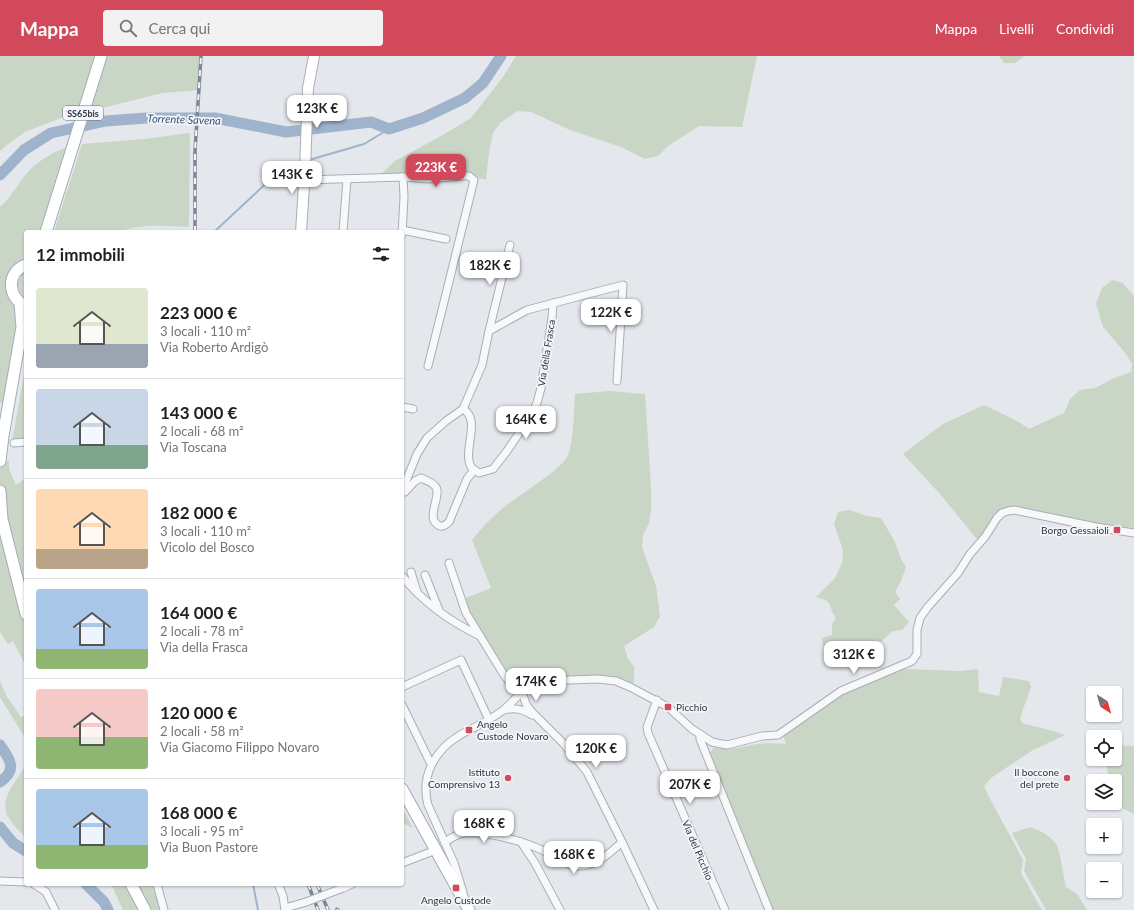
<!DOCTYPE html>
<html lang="it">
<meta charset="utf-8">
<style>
body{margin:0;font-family:Lato,sans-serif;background:#f2f2f2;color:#202124;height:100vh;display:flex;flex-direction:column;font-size:15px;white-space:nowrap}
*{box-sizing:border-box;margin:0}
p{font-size:13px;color:#757577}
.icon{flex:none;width:22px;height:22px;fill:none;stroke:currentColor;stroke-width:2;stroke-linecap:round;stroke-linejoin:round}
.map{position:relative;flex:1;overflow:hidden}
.sheet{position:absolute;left:24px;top:174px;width:380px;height:656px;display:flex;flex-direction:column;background:#fff;border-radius:4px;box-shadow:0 1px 3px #0004}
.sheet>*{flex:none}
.needle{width:26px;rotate:143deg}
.tools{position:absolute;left:1086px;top:630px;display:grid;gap:8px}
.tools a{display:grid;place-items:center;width:36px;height:36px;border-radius:4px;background:#fff;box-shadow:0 1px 3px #0004;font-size:20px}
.price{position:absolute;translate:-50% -34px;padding:0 9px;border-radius:8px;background:#fff;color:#222;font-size:13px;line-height:26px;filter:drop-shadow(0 1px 2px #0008)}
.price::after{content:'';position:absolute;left:50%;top:24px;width:12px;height:9px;margin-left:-6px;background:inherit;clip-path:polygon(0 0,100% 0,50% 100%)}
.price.current{background:#d1495b;color:#fff}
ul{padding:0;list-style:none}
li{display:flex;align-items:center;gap:12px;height:100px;padding:0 12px}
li+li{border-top:1px solid #e0e0e0}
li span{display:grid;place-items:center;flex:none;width:112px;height:80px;border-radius:4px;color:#555}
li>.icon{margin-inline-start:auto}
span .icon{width:48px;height:48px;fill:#fffc;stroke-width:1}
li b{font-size:17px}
h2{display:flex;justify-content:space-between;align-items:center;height:48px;padding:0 12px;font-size:17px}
header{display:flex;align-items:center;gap:24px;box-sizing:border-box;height:56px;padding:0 20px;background:#d1495b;color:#fff}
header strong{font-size:19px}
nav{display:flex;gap:22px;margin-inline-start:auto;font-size:14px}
.search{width:280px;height:36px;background:#f2f2f2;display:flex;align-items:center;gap:10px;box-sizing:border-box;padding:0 14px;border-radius:4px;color:#757577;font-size:15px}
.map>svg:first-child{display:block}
</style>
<header>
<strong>Mappa</strong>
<div class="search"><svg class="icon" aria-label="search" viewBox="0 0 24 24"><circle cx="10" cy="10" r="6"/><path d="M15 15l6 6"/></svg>Cerca qui</div>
<nav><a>Mappa</a><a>Livelli</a><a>Condividi</a></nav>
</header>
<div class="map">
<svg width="1134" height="854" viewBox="0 0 1134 854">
<rect width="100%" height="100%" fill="#e4e7ec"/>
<g fill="#c9d6c5">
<polygon points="0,0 202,0 201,34 162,37 58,63 25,76 8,88 0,95"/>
<polygon points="516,0 757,0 742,71 699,70 668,90 658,100 645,103 621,91 570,74 531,56 518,55 500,67 493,77 489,96 486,124 473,120 457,119 380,119 395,105 441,80 471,62 503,21"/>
<polygon points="999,0 1025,0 1015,7 1004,7"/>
<path d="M190 77 189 171C166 170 141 167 119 176H54L82 88 144 83Z"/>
<path d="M67 91 41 176H26V205L13 215 19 262 4 347H0V151C13 140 18 126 30 114 39 104 54 96 67 91Z"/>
<path d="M26 215V244C16 236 14 223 26 215Z"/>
<path d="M1112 224 1123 227 1134 240V475L1019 458 1006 457 998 460 980 487 940 438 903 398 943 368 984 349C999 357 1015 362 1029 373L1064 357 1070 343 1080 334 1095 332 1114 322 1131 316 1132 308 1126 298 1103 271 1096 248 1102 232Z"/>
<polygon points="26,307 26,385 12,386"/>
<path d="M609 335 645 338 651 430V453L649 467 643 479 642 491 656 530 660 560 654 571 624 590 628 603 634 611V627L560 622 531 627 513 633 492 599 463 543 491 532 472 484C484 469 497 456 512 445 524 436 564 411 568 399 574 383 574 355 575 338Z"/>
<polygon points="0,403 9,405 9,413 16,429 26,422 26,611 13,585 8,588 0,576"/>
<path d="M849 454 867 460 881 462 895 486 901 503 906 511 901 525 895 536 900 543 894 549 909 566 902 574 893 575 875 591 867 586 861 595 854 599 848 601 841 607 829 604 823 588 822 582 832 579V568L836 562C826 547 835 546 816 541L835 522 842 507 843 494 834 468 838 456Z"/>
<path d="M905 613 960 615 978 613 979 636 999 640 1003 621 1029 625 1031 631 1020 662 1022 667 1057 676 1065 679 1033 694 991 722 984 730 988 739 1023 804 1021 817 1042 854H770L708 700 714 691C728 695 738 692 751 689 763 687 774 687 786 688L783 679 839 638 878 622Z"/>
<polygon points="0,625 7,641 21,661 26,659 26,687 24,680 0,641"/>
<polygon points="1115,689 1134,690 1134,758 1112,747 1115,747 1115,725 1109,725 1107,711 1104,703 1115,703"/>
<path d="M26 706V781C19 776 12 767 7 759 0 737 19 726 26 706Z"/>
<polygon points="402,752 413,772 402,767"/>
<path d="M1030 771C1039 774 1050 779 1056 788 1060 793 1064 823 1066 831L1077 838 1087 854H1046L1024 815 1026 803 1012 777Z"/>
<polygon points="111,828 158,828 166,854 123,854"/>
</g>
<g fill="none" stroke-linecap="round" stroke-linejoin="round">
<g stroke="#9fb4cc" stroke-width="2">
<polyline points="309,104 364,88 389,73"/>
<polyline points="214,176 273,121 303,106"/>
<polyline points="253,828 258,854"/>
</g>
<g stroke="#9fb4cc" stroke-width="11">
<polyline points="0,119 24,94 51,77 106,65 146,62 215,62 286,76 371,66 389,73 423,62 465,42 483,27 501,0"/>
<path d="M0 689C10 704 18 713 0 726"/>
<polyline points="0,771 13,787 26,795"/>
<polyline points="86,828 104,846 108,854"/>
</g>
<defs>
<g id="street">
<polyline points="304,124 403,121 429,123 463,120 469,120 474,124 445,242 428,310"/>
<polyline points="402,174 446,183"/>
<polyline points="343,176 347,123"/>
<polyline points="402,179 404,141 403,121"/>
<polyline points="489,275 527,254 623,229 617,325"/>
<polyline points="402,351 413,353"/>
<path d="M463 353C482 364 462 394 471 411L479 417 493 413 507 395 532 358 537 347 541 332 552 262 553 247"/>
<polyline points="14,387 26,386"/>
<polyline points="402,435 417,398 427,382 446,365 463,353 482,309 489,275 510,189"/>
<path d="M402 435 405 436 415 425 421 422C425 424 432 426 435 430 443 438 425 461 438 469 442 472 445 469 449 466L467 423 474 414"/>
<polyline points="449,507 466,557 504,619 513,630 522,636"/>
<polyline points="411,516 417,536"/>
<polyline points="425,519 439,554"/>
<path d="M402 520C422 545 451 566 480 580"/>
<polyline points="402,631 461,604 489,664"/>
<polyline points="522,636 526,648 531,655 564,688 587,716 622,786 654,854"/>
<polyline points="657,644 647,671 648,677 725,854"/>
<polyline points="402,649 431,708"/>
<path d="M504 654C515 651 523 653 532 659"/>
<polyline points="700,678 700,683 769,854"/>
<path d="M445 786C451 782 457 778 464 777 486 775 524 785 544 795 554 800 565 809 577 810 595 811 610 797 622 786"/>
<polyline points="521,786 535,807 560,854"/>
<polyline points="402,807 436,794"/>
<polyline points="0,825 26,826"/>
<polyline points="34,828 46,836 55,854"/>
<polyline points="157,828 164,854"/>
<polyline points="278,828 283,840 285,854"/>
<polyline points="343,832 352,828"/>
<path d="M463 836 454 807 428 749C420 720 435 694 460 679 474 671 489 665 502 655 516 645 523 629 540 625L598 623 616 625 630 631 668 651 692 673 703 680 712 686 727 689 762 680 778 679 841 635 912 605 917 598V574L920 562 927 552 958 517 970 498 985 481 997 462 1002 457 1008 455 1014 454 1096 471 1134 477"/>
<polyline points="285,852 306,846"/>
</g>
<polyline id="secondary" points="301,176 305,114 308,32 314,0"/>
<g id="primary">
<polyline points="46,176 101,0"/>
<path d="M26 209C6 216 7 242 26 250"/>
<polyline points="0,405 3,380 22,271 20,247"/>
<polyline points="0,435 2,463 26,558"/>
<polyline points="402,733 469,854"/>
<polyline points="131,828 145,854"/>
</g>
</defs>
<use href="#street" stroke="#a9aeb7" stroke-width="9"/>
<use href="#secondary" stroke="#a9aeb7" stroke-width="12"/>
<use href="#primary" stroke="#a3abb8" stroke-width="13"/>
<use href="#street" stroke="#f7f8fa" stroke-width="7"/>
<use href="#secondary" stroke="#fff" stroke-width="10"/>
<use href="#primary" stroke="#fff" stroke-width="11"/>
<defs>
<g id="rail">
<polyline points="195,176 195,95 201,0"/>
<polyline points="308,828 318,854"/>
<polyline points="317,828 328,854"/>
<polyline points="337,853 338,854"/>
</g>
</defs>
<use href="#rail" stroke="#7d8696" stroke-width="3.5"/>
<use href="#rail" stroke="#f4f6f9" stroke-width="2" stroke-dasharray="6" stroke-linecap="butt"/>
<defs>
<polyline id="street-bridge" points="306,846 343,832"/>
</defs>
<use href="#street-bridge" stroke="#a9aeb7" stroke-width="9" stroke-linecap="butt"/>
<use href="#street-bridge" stroke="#f7f8fa" stroke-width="7"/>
</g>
<g fill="#d1495b" stroke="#f4f6f9" stroke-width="1.5">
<rect x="1113" y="470" width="8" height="8" rx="2"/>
<rect x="664" y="647" width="8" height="8" rx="2"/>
<rect x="465" y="670" width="8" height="8" rx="2"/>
<circle cx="508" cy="722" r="4"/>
<circle cx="1067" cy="722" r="4"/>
<rect x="452" y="828" width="8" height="8" rx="2"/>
</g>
<g text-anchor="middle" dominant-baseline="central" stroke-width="3.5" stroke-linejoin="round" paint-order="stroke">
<rect fill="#f4f6f9" stroke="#676e7b" stroke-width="1" x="63" y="50" width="40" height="14" rx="3"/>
<g font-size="9" font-weight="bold" fill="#2b3445">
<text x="83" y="57">SS65bis</text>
</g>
<g font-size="10" fill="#2b3445" stroke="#f4f6f9">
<text transform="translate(546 297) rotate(-81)">Via della Frasca</text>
<text transform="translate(698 794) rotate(67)">Via del Picchio</text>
</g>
<g font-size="10" fill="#2b3445" stroke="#f4f6f9" text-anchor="end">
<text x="1109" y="474">Borgo Gessaioli</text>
<text x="676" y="651" text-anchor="start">Picchio</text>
<text x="477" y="668" text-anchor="start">Angelo<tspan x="477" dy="12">Custode Novaro</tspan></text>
<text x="500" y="716">Istituto<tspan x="500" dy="12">Comprensivo 13</tspan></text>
<text x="1059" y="716">Il boccone<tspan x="1059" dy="12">del prete</tspan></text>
<text x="456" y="844" text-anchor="middle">Angelo Custode</text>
</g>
<g font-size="11" font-style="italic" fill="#34527a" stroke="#f4f6f9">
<text transform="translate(184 63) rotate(2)">Torrente Savena</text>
</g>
</g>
</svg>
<div class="tools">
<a><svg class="needle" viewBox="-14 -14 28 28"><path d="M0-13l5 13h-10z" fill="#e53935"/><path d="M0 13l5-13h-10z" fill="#757577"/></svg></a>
<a><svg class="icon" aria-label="locate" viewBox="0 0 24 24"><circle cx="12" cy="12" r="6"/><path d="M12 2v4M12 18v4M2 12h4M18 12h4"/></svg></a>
<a><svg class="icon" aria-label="layers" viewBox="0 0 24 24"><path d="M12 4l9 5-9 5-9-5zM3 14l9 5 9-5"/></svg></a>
<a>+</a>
<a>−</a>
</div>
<b class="price" style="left:317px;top:73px">123K €</b>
<b class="price current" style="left:436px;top:132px">223K €</b>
<b class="price" style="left:292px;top:139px">143K €</b>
<b class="price" style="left:490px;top:230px">182K €</b>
<b class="price" style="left:611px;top:277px">122K €</b>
<b class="price" style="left:526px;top:384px">164K €</b>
<b class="price" style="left:854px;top:619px">312K €</b>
<b class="price" style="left:536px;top:646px">174K €</b>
<b class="price" style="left:596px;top:713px">120K €</b>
<b class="price" style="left:690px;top:749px">207K €</b>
<b class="price" style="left:484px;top:788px">168K €</b>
<b class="price" style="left:574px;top:819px">168K €</b>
<section class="sheet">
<h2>12 immobili<svg class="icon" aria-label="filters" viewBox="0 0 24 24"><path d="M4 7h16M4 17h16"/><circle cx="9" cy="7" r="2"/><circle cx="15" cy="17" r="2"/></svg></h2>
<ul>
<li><span style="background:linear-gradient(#dfe7d0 70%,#9aa5b1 0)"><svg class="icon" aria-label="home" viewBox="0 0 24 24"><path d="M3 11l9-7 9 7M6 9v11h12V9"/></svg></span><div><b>223 000 €</b><p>3 locali · 110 m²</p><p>Via Roberto Ardigò</p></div></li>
<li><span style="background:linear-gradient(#c9d6e8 70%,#7fa58c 0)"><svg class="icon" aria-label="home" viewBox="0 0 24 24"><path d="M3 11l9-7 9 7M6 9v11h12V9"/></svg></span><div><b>143 000 €</b><p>2 locali · 68 m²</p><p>Via Toscana</p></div></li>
<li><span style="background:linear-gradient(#ffd9b3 75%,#b9a48a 0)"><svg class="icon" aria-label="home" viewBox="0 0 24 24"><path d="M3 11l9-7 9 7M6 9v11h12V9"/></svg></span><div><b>182 000 €</b><p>3 locali · 110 m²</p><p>Vicolo del Bosco</p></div></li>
<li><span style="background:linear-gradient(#a9c7e8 75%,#8fb573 0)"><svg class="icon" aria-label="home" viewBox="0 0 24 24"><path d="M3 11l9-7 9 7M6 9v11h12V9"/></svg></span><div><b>164 000 €</b><p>2 locali · 78 m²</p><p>Via della Frasca</p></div></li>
<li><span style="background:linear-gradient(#f6c9c9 60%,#8fb573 0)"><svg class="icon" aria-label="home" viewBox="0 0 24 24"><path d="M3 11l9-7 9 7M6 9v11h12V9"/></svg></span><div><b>120 000 €</b><p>2 locali · 58 m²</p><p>Via Giacomo Filippo Novaro</p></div></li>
<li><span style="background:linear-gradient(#a9c7e8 70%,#8fb573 0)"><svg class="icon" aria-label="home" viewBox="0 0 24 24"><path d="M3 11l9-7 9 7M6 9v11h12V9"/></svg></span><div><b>168 000 €</b><p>3 locali · 95 m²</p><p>Via Buon Pastore</p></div></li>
</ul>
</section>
</div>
